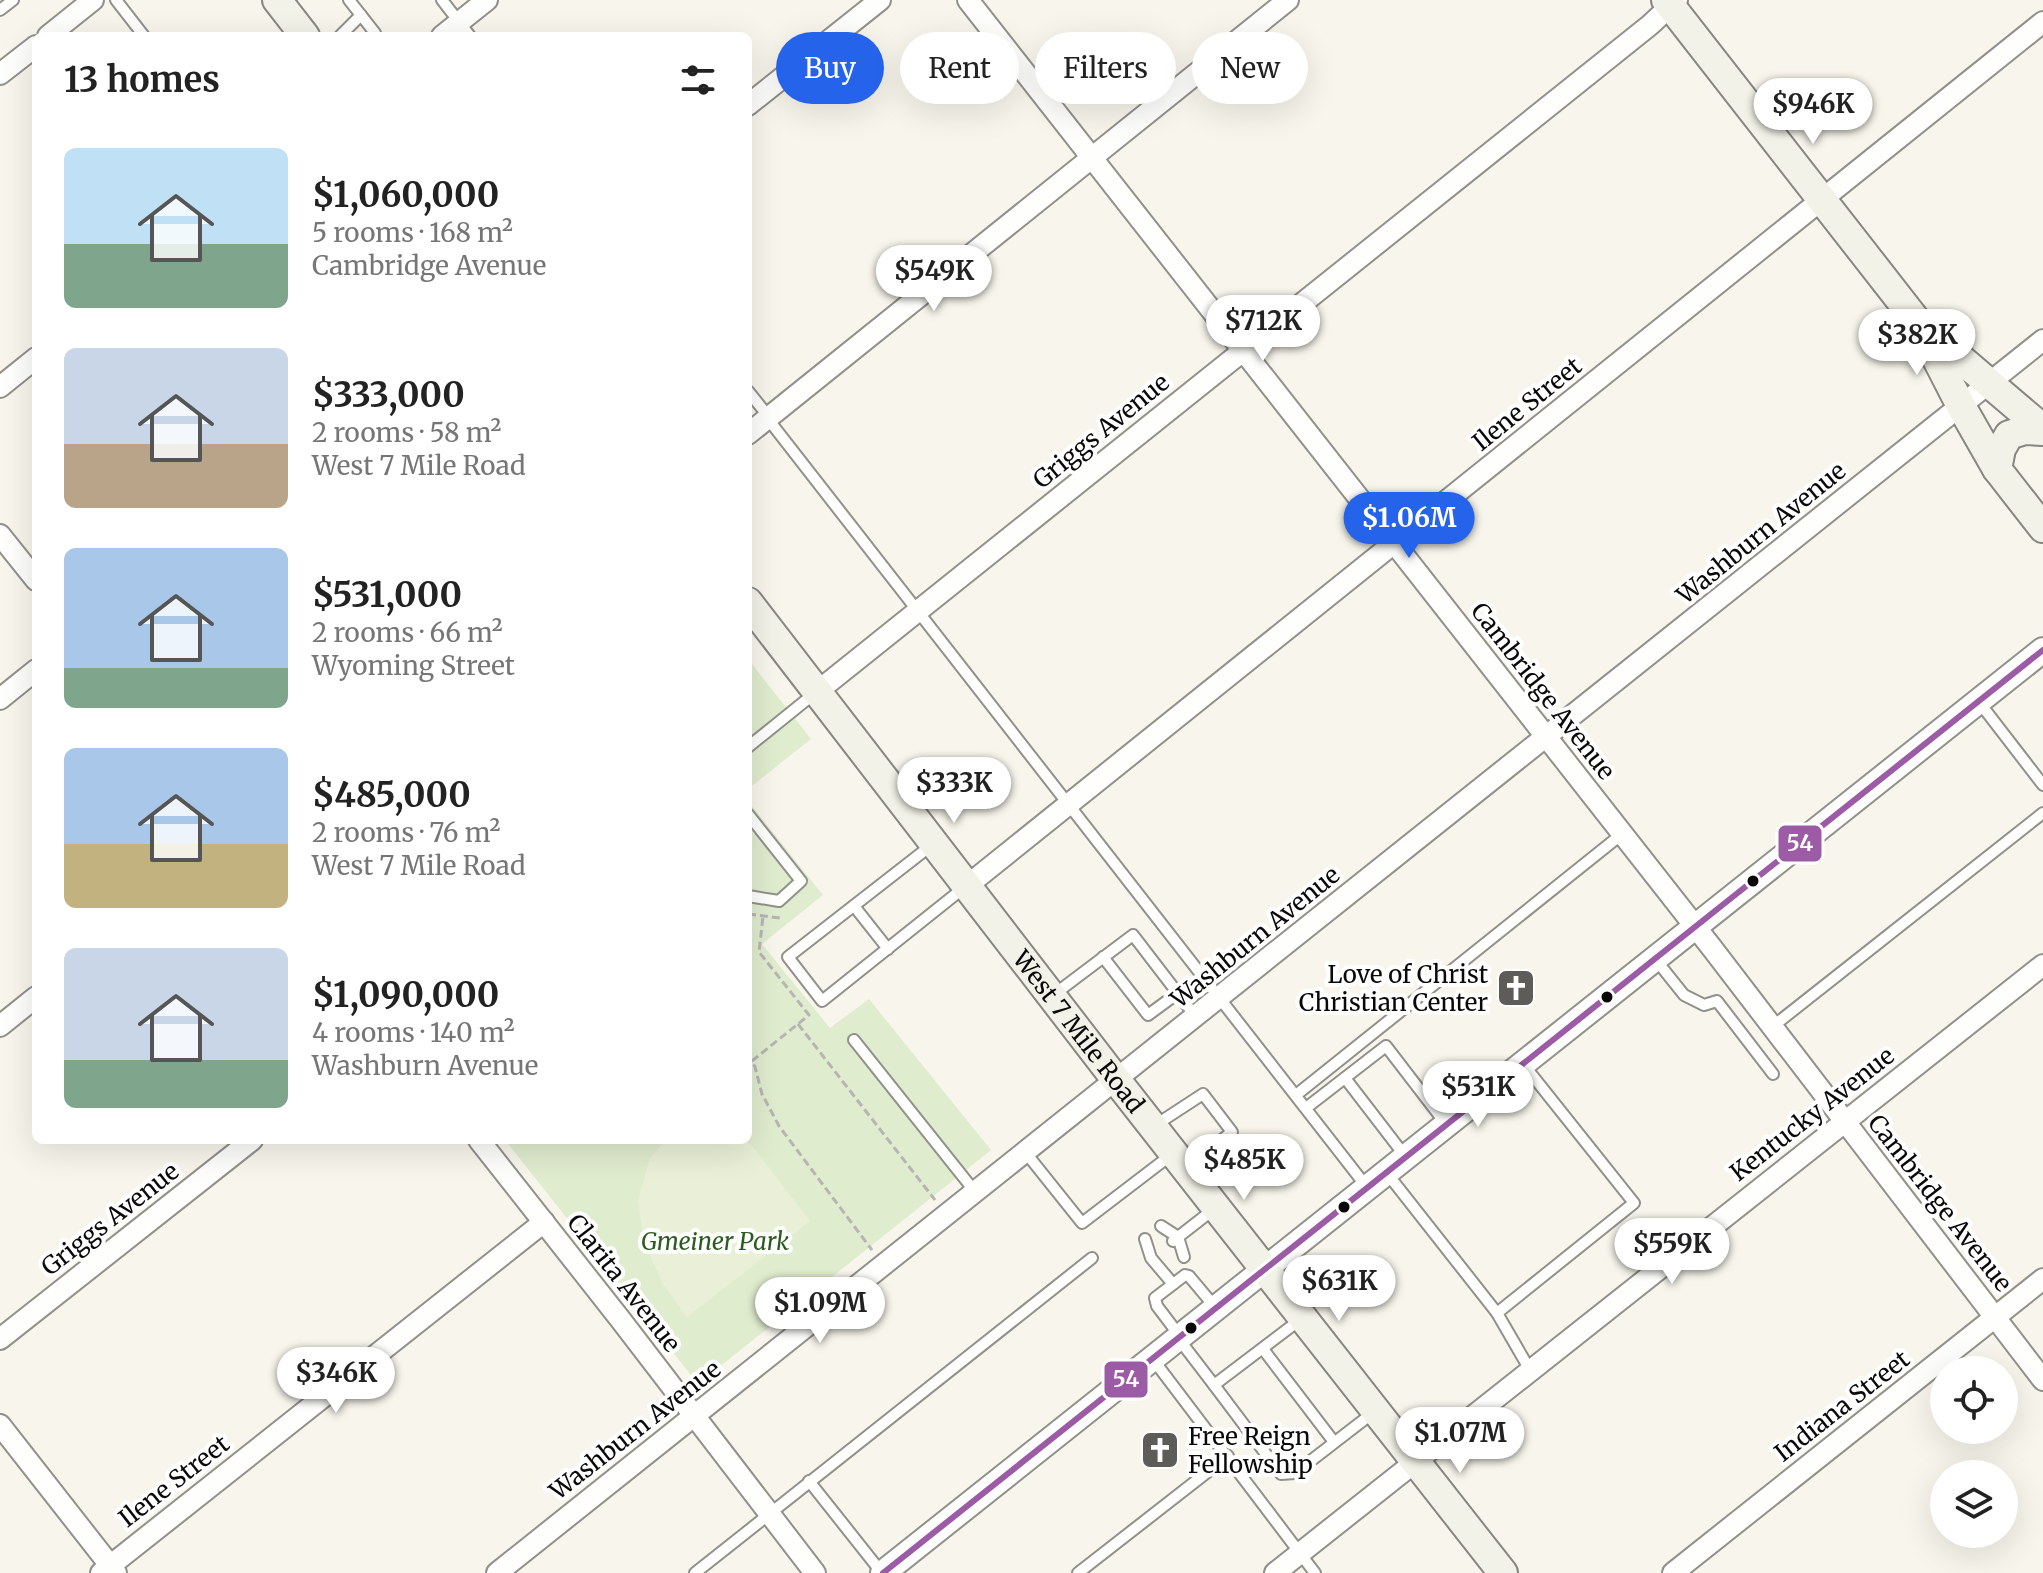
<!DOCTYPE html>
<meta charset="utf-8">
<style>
body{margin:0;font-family:Merriweather,serif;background:#f6f6f6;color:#222;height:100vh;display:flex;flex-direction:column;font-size:30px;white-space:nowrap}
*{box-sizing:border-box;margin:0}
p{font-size:26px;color:#767676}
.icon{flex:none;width:44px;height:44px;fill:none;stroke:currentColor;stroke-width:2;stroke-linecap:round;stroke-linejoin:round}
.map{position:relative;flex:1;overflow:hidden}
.details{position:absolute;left:32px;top:32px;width:720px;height:1112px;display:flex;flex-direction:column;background:#fff;border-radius:12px;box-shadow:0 8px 32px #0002}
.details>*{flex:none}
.banner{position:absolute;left:776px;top:32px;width:760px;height:72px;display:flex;gap:16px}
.fabs{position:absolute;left:1930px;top:1356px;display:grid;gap:16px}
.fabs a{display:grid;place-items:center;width:88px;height:88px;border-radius:50%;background:#fff;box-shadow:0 8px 32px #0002;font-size:40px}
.price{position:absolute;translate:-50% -68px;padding:0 18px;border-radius:28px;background:#fff;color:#222;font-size:26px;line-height:52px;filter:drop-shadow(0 2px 4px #0008)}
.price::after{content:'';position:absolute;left:50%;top:48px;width:24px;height:18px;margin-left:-12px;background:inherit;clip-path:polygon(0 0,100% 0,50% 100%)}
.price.active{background:#2563eb;color:#fff}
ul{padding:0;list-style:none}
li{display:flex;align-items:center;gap:24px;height:200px;padding:0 32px}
li span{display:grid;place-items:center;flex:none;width:224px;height:160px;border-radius:12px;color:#555}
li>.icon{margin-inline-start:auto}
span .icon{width:96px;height:96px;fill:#fffc;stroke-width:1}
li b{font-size:34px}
h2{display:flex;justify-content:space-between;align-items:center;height:96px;padding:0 32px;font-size:34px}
.tag{padding:0 28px;border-radius:36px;background:#fff;box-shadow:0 8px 32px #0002;font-size:28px;line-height:72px}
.tag.active{background:#2563eb;color:#fff}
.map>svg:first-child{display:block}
</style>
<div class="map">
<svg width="2043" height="1573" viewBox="0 0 2043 1573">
<rect width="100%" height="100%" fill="#f8f6ec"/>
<g fill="#e0ecce">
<polygon points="748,659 811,739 748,789"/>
<polygon points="748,801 823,895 762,944 830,1028 869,999 991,1150 698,1384 505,1140 748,1140"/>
</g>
<polygon fill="#eaf0d7" points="666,1140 747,1140 810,1221 687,1317 663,1284 644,1242 638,1201 650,1158"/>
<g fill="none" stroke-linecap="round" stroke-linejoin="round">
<defs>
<g id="service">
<polyline points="116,0 144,36"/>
<polyline points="349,0 375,33"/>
<polyline points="442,0 470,36"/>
<polyline points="0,10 13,0"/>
<polyline points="340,36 361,15"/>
<polyline points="748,391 769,417"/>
<polyline points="768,419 1366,1186"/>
<polyline points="1979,702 2043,785"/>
<polyline points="748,747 815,693"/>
<polyline points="748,814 801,881 779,901 748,896"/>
<polyline points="933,844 788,957 822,1001 966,886"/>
<polyline points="854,906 888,949"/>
<polyline points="1103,957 1148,1015 1178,993"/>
<polyline points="1656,960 1684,995 1704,1005 1717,1001 1773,1074"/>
<polyline points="1052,996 1133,935 1196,1017"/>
<polyline points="1772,1027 2043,813"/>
<polyline points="854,1040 976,1193"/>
<polyline points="1345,1078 1405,1156"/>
<polyline points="1296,1095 1622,834"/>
<polyline points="1306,1108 1386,1046 1446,1124"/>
<polyline points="1154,1126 1203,1094 1232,1132 1187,1167"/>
<polyline points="1026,1153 1082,1223 1171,1155"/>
<polyline points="1386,1172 1497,1313 1634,1203 1524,1065"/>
<polyline points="1161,1226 1178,1237 1184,1257"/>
<polyline points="1145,1239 1151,1258 1173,1284"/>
<polyline points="1173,1241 1214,1209"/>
<polyline points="1497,1313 1530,1370"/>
<polyline points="1179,1335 1157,1306 1155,1298 1185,1275 1189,1276 1215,1307"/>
<polyline points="1178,1338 1214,1385 1301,1319"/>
<polyline points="1263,1349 1334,1442"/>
<polyline points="1152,1358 1315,1573"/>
<polyline points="1214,1385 1281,1474 1295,1473 1374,1412"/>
<polyline points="809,1481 882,1573"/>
<polyline points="695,1573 1092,1258"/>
<polyline points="1078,1573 1228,1456"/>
</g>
<g id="minor">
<polyline points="968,0 1712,948 2043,1380"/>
<polyline points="48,36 93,0"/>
<polyline points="442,36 487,0"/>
<polyline points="0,74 36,46"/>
<polyline points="748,105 880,0"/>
<polyline points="0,387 36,358"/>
<polyline points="748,434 1288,0"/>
<polyline points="0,535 36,580"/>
<polyline points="818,691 1650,25 1677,0"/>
<polyline points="0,699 36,670"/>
<polyline points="968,885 2043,22"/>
<polyline points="0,1026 36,997"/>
<polyline points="479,1140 620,1319 815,1573"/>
<polyline points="0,1339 252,1140"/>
<polyline points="0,1425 116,1573"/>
<polyline points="101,1573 544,1222"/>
<polyline points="497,1573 2043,340"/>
<polyline points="1275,1573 2043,965"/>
<polyline points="1673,1573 2043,1279"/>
</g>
<polyline id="tertiary" points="883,1573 2043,650"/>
<g id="secondary">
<polyline points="277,0 305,36"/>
<polyline points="1666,0 1919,324 1961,406 1997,469 2043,528"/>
<polyline points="1929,332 2043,429"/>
<polyline points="1997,469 2001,449 2009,435 2025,430 2043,431"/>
<path id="s1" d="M748 602 1117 1081 1503 1573"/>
</g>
</defs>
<use href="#service" stroke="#91908b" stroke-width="14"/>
<use href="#minor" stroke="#91908b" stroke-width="24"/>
<use href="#tertiary" stroke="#91908b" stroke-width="28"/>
<use href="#secondary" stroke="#878682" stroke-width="32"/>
<g stroke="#b6b5b4" stroke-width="3" stroke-dasharray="8 4" stroke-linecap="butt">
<polyline points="748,914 780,918"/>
<polyline points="798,1024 935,1200"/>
<polyline points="748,1054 755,1067 762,1094 779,1126 872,1250"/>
<polyline points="752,1061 809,1015 759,952 763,916"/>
</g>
<use href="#service" stroke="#fefefc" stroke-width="10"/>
<use href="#minor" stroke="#fefefc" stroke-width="20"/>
<use href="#tertiary" stroke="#fefefc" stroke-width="24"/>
<use href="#secondary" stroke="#f3f2e8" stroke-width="28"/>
<defs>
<polyline id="bus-1" points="883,1573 2043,650"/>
</defs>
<use href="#bus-1" stroke="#fff" stroke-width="12"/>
<use href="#bus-1" stroke="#9b5ba5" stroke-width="6"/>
</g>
<defs>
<symbol id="church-square" viewBox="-11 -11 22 22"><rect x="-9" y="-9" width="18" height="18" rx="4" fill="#5d5c58" stroke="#fff"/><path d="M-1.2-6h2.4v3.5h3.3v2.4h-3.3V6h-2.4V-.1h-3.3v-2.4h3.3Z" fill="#fff"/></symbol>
</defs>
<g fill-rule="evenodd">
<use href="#church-square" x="1494" y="966" width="44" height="44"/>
<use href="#church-square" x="1138" y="1428" width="44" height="44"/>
</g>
<g fill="#090909" stroke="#fff" stroke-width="3">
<circle cx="1753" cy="881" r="7"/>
<circle cx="1607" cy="997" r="7"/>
<circle cx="1344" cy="1207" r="7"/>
<circle cx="1191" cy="1328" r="7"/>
</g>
<g text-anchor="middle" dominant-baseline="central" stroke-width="8" stroke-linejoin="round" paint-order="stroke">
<g font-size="24" fill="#090909" stroke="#fff">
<text transform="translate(1527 404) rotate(-39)">Ilene Street</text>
<text transform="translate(1101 431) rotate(-39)">Griggs Avenue</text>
<text transform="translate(1761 533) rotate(-39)">Washburn Avenue</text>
<text transform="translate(1543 691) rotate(52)">Cambridge Avenue</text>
<text transform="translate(1255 937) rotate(-39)">Washburn Avenue</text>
<text stroke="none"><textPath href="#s1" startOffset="542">West 7 Mile Road</textPath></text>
<text transform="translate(1812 1114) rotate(-38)">Kentucky Avenue</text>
<text transform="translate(1940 1203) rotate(52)">Cambridge Avenue</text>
<text transform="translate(110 1219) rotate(-38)">Griggs Avenue</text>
<text transform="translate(624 1283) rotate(52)">Clarita Avenue</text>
<text transform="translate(1842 1406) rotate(-38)">Indiana Street</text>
<text transform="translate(635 1430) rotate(-38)">Washburn Avenue</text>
<text transform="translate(174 1481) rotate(-38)">Ilene Street</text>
</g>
<g font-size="24" fill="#090909" stroke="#fff" text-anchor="end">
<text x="1488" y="974">Love of Christ<tspan x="1488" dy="28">Christian Center</tspan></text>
<text x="1188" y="1436" text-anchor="start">Free Reign<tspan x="1188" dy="28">Fellowship</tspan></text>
</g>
<g font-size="24" font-style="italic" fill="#2c5b20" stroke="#fff">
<text x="715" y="1241">Gmeiner Park</text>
</g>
</g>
<g stroke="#fff" stroke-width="3">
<rect x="1777" y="824" width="46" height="39" rx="8" fill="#9b5ba5"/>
<rect x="1103" y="1360" width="46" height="39" rx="8" fill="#9b5ba5"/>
</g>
<g font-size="22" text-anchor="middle" font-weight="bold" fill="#fff">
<text x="1800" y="851">54</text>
<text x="1126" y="1387">54</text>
</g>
</svg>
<div class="fabs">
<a><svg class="icon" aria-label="locate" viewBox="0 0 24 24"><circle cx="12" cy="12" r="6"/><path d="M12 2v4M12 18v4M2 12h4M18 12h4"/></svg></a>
<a><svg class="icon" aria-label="layers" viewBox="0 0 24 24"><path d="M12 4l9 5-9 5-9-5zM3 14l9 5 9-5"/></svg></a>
</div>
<b class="price" style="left:1813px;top:146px">$946K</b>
<b class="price" style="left:934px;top:313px">$549K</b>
<b class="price" style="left:1263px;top:363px">$712K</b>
<b class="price" style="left:1917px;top:377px">$382K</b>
<b class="price active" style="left:1409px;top:560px">$1.06M</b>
<b class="price" style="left:954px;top:825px">$333K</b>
<b class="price" style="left:1478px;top:1129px">$531K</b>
<b class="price" style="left:1244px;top:1202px">$485K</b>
<b class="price" style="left:1672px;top:1286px">$559K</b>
<b class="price" style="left:1339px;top:1323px">$631K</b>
<b class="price" style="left:820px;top:1345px">$1.09M</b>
<b class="price" style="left:336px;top:1415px">$346K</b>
<b class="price" style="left:1460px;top:1475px">$1.07M</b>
<div class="banner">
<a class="tag active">Buy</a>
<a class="tag">Rent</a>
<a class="tag">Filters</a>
<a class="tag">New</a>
</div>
<section class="details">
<h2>13 homes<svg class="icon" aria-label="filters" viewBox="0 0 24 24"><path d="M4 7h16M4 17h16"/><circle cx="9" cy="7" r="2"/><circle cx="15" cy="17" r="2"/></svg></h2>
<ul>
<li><span style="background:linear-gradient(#bfe0f5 60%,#7fa58c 0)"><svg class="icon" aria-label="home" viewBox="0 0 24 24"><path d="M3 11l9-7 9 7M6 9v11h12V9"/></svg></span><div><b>$1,060,000</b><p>5 rooms · 168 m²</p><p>Cambridge Avenue</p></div></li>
<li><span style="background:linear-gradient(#c9d6e8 60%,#b9a48a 0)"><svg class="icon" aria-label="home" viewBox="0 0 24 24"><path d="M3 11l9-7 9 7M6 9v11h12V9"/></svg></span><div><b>$333,000</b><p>2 rooms · 58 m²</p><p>West 7 Mile Road</p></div></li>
<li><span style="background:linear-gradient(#a9c7e8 75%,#7fa58c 0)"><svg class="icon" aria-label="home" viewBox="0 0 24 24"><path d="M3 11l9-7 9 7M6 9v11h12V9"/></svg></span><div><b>$531,000</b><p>2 rooms · 66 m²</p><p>Wyoming Street</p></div></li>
<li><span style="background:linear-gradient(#a9c7e8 60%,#c2b280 0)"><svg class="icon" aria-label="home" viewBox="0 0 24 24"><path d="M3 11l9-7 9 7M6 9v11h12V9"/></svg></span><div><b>$485,000</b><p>2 rooms · 76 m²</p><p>West 7 Mile Road</p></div></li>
<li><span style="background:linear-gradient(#c9d6e8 70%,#7fa58c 0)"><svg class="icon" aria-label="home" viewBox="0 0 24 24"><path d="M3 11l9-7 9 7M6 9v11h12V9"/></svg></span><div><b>$1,090,000</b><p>4 rooms · 140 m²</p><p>Washburn Avenue</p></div></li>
</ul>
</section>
</div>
